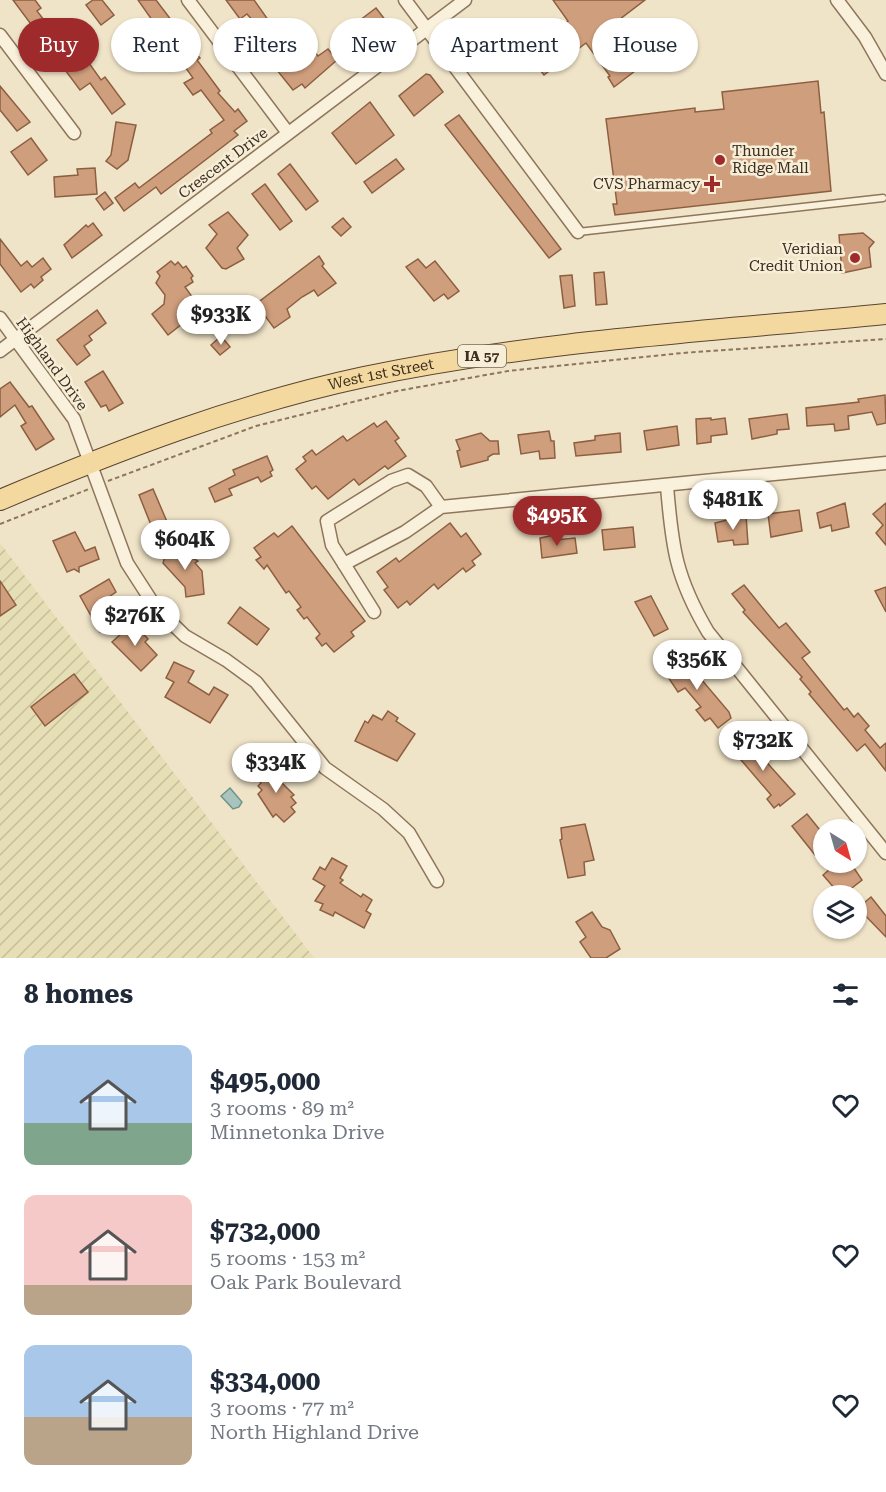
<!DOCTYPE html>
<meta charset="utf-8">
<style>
body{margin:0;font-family:"Roboto Serif",serif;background:#f2f2f3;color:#1f2937;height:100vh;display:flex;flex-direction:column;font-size:22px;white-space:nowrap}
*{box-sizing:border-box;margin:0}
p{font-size:20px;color:#747a83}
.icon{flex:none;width:33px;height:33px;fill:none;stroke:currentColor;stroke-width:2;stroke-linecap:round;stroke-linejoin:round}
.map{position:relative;height:958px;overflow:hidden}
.sheet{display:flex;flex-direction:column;background:#fff;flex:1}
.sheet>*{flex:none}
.top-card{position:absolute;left:18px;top:18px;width:850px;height:54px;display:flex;gap:12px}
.needle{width:39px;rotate:143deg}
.fabs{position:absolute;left:813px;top:819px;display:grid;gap:12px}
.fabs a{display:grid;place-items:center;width:54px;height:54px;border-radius:50%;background:#fff;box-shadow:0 2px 4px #0004;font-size:30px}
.price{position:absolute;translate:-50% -51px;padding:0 14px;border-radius:21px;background:#fff;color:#222;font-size:20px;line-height:39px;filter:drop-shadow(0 2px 3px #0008)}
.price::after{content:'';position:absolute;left:50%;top:36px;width:18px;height:14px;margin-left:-9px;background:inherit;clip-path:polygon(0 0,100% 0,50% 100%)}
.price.current{background:#9e2a2b;color:#fff}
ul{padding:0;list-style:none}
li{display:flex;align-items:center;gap:18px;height:150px;padding:0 24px}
li span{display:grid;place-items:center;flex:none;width:168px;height:120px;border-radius:12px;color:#555}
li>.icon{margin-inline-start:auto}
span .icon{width:72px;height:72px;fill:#fffc;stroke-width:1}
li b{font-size:26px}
h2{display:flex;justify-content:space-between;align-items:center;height:72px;padding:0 24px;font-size:26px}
.chip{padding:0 21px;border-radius:27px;background:#fff;box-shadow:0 2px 4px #0004;font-size:21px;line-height:54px}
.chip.current{background:#9e2a2b;color:#fff}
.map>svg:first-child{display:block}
</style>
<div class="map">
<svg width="886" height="958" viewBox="0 0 886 958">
<defs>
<pattern id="farmland-furrows" width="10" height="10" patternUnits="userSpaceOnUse" patternTransform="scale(1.5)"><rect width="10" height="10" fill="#e6deb5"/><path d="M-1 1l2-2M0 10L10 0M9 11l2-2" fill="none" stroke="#c6bf9b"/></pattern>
</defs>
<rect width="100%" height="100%" fill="#f0e4c8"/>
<polygon fill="url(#farmland-furrows)" points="0,543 314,958 0,958"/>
<polygon fill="#a9c4bc" stroke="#6f938a" stroke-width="1.5" points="230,788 242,802 239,807 233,809 221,796"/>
<g fill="#cf9f7d" stroke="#8d5f41" stroke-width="1.5">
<polygon points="13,0 35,0 41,8 37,11 73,58 82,68 89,63 101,80 105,77 125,104 112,114 90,83 80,90"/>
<polygon points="93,0 102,0 114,15 101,25 86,5"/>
<polygon points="138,0 156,0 200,58 197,60 220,91 218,93 235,112 238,109 247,121 234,131 238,135 161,194 156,187 124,211 115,198 135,183 139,188 212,133 210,130 224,120 201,90 193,95 184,83 193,78"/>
<polygon points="226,0 254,0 271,24 275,22 298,54 303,51 307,57 314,51 318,56 328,49 337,60 305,88 302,84 293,90 276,69 284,63 271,46 265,50 254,36 262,31 247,14 240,19"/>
<polygon points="553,0 645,0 611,26 635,57 637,55 644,64 614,87 608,77 610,76 586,43 544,75 520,45 537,32 543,40 568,21"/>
<polygon points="376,8 386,21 351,50 339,36"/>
<polygon points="426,74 430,75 443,92 414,116 399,96"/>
<polygon points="818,81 821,113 824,112 831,191 615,215 613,204 617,204 606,119 695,108 695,112 724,109 722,92"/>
<polygon points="0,86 30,122 17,131 0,110"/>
<polygon points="370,102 394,135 356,164 332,133"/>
<polygon points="459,115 561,249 549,258 445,125"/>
<polygon points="116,122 136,125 128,160 117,169 106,161 111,155"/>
<polygon points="31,138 47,160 28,175 11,152"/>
<polygon points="396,159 404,169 372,193 364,182"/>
<polygon points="290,164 318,201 306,210 278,174"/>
<polygon points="95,168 97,194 55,197 54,177 78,175 77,169"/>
<polygon points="265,184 292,221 280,230 252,194"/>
<polygon points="105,192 113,203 104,210 96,199"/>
<polygon points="228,212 248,235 237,248 244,259 226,269 222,268 206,248 217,234 209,225"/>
<polygon points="343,218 351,227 341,236 332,227"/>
<polygon points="93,223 102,235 72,258 64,245 86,225 88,227"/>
<polygon points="863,233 874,242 869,248 871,267 842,273 839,235"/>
<polygon points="0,239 21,266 27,261 32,267 43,258 51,269 41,277 43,280 34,288 31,284 21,292 0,264"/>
<polygon points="319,256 324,264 322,266 336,283 318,296 314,290 302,297 287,309 290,317 274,328 256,304"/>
<polygon points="418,259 426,268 435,261 459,291 448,299 444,294 434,301 406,267"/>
<polygon points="171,261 175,265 178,262 183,268 186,266 193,276 191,278 193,282 185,287 201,309 168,335 152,314 164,304 165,295 156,283 160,276 157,272"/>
<polygon points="604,272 607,304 596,305 594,273"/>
<polygon points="572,275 575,306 564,308 560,276"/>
<polygon points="97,310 106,323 89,336 92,340 84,346 90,355 77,365 57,340"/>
<polygon points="221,336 230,347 220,355 211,345"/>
<polygon points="103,371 123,403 109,411 106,405 101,407 85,382"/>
<polygon points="10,382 29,407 32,406 54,439 36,450 21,426 26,423 15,405 0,417 0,389"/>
<polygon points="885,395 886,423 877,425 872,412 848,416 849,429 835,431 834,424 807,426 806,408 859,402 858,399"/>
<polygon points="787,414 789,429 777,430 777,434 752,439 749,419"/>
<polygon points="711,418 711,420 725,418 727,434 711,436 711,442 697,444 696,419"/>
<polygon points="386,421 399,438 395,441 406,456 388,469 385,466 359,485 354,479 328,499 316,486 312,489 296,469 306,461 303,457 312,450 316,455 343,436 347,441 374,423 377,427"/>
<polygon points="677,426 679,445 647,450 644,431"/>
<polygon points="549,431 551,441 554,441 555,458 540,459 539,451 521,454 518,435"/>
<polygon points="481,433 490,441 498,441 499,454 493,454 488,457 488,460 461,467 457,451 460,450 456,440"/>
<polygon points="620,433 621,452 576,456 574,443 595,440 595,436"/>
<polygon points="267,456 273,470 270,472 272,476 261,482 258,477 229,489 232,495 215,502 209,488 235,475 233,470"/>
<polygon points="153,489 168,524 153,530 139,495"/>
<polygon points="845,503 849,527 832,531 831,525 820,528 817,513"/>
<polygon points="886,503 886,545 876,533 883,525 873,514"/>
<polygon points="799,510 802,531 771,537 768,514"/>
<polygon points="746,515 748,544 734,545 733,540 718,542 715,523"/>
<polygon points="450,523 461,537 466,533 481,554 472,561 475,565 466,572 463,568 438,589 434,584 410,605 407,601 398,608 384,590 388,587 377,572 396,558 399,562"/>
<polygon points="292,526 365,621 351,632 354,636 334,652 326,643 322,646 316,638 320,634 307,617 304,619 297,610 301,607 289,591 286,593 267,565 264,569 256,560 261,557 254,548 274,533 278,537"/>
<polygon points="633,527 635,547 604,550 602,530"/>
<polygon points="75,532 85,551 95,547 99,559 79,567 79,572 74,569 67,572 53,541"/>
<polygon points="554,535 555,540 575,538 577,553 542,558 540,538"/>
<polygon points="173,547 198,561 195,563 202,571 204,594 186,597 185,587 163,563 168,548 172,549"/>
<polygon points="109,579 116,592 106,599 117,622 100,632 80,596"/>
<polygon points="0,581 16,605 0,616"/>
<polygon points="744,585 779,628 786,623 810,652 802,658 844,710 847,708 854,717 858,713 869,726 865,730 880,748 886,743 886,771 865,744 857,751 809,694 811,692 800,679 802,677 743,612 745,610 732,594"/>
<polygon points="886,587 886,612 875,591"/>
<polygon points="651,596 668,629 654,636 635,602"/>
<polygon points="240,607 269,629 257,645 228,623"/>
<polygon points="133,623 148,639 145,642 157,655 141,671 112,642"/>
<polygon points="679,653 729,712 731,718 718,728 710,718 705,721 696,710 701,707 685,688 678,692 668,677 673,674 665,662"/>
<polygon points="174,662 194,671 188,682 209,695 214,687 228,695 210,723 165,697 174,682 166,678"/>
<polygon points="74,674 88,692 45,726 31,707"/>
<polygon points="388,711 398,718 396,721 415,734 397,761 355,741 365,721 368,723 373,715 382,720"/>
<polygon points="746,735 755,745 753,747 795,794 780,806 779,804 774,808 767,799 771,795 730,747"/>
<polygon points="273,765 284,777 280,781 294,795 291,797 296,803 291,807 295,812 284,822 276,814 273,817 258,794 262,790 258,786 261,783 258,779"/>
<polygon points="807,814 824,835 824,848 815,855 792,826"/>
<polygon points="585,824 594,860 584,862 585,875 568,878 560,840 562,839 561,828"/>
<polygon points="332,858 347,866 340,878 343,880 340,883 361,897 363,894 372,900 366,911 371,914 364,928 335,912 333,916 320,910 323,904 315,901 325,886 313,879 320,867 325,870"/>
<polygon points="825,862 850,862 862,880 848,891 844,887 840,890 837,887 835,889 823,875 830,869"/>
<polygon points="871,897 886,916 886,937 858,908"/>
<polygon points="592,912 602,927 610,930 620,949 606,958 591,958 580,942 586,937 576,922"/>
</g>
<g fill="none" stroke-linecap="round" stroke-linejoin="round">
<defs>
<polyline id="lane" points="578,232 883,198"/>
<g id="street">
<polyline points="188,0 288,133"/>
<polyline points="405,0 578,232"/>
<polyline points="837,0 865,37 886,74"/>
<polyline points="0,35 74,133"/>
<polyline points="0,318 74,419 127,563 156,608 185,636 226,660 256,682 325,768 383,809 409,833 437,881"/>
<polyline points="0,351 465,0"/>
<path d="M667 486C672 548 676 578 708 632L886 853"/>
<polyline points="441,507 426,486 408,475 391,481 327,521 332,545 344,564 405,532 441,507 886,463"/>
<polyline points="344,564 374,612"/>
</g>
<g id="primary">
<path id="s1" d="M0 500C118 450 238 404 364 377 535 341 712 331 886 314"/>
</g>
</defs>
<use href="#lane" stroke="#8d765c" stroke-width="9"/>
<use href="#street" stroke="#8d765c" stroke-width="15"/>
<use href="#primary" stroke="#5b4430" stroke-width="22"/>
<g stroke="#8d765c" stroke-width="2" stroke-dasharray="4.5 3" stroke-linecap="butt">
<polyline points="108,481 256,426 397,391 508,371 682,353 886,339"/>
<polyline points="0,524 89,489"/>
</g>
<use href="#lane" stroke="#faf1dc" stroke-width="6"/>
<use href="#street" stroke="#faf1dc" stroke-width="12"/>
<use href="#primary" stroke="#f3d9a0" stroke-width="20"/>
</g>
<g fill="#9e2a2b" stroke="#f7eed8" stroke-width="2">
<circle cx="720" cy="160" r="6"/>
<path d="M709 175h6v6h6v6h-6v6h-6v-6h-6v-6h6z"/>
<circle cx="855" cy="258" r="6"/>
</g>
<g text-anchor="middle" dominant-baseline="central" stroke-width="5" stroke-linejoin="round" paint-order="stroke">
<rect fill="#f7eed8" stroke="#756857" stroke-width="1.5" x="458" y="345" width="48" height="22" rx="4.5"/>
<g font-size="14" font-weight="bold" fill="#3d2e20">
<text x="482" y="356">IA 57</text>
</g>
<g font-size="15" fill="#3d2e20" stroke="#f7eed8" text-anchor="end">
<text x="732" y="151" text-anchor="start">Thunder<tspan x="732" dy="17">Ridge Mall</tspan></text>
<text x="700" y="184">CVS Pharmacy</text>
<text x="843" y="249">Veridian<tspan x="843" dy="17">Credit Union</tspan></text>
</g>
<g font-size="15" fill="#3d2e20" stroke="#f7eed8">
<text transform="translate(223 163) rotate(-37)">Crescent Drive</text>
<text transform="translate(52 364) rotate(54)">Highland Drive</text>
<text stroke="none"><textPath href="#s1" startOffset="402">West 1st Street</textPath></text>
</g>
</g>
</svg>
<div class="fabs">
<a><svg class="needle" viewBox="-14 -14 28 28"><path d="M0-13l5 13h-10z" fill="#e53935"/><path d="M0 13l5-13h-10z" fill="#747a83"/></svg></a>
<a><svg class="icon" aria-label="layers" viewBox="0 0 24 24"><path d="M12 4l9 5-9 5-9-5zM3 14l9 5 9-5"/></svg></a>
</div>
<b class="price" style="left:221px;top:346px">$933K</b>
<b class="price" style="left:733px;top:531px">$481K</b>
<b class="price current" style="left:557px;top:547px">$495K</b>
<b class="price" style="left:185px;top:571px">$604K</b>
<b class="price" style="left:135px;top:647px">$276K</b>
<b class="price" style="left:697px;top:691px">$356K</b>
<b class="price" style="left:763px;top:772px">$732K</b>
<b class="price" style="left:276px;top:794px">$334K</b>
<div class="top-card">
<a class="chip current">Buy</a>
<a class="chip">Rent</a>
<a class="chip">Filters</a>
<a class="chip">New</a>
<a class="chip">Apartment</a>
<a class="chip">House</a>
</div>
</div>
<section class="sheet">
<h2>8 homes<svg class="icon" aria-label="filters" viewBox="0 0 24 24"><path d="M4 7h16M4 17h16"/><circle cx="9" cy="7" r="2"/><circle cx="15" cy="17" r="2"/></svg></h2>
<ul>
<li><span style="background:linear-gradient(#a9c7e8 65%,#7fa58c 0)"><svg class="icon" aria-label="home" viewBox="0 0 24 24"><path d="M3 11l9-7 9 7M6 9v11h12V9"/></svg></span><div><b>$495,000</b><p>3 rooms · 89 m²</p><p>Minnetonka Drive</p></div><svg class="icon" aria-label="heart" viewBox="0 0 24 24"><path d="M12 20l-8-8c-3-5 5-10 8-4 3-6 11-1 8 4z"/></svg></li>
<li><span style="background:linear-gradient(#f6c9c9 75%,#b9a48a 0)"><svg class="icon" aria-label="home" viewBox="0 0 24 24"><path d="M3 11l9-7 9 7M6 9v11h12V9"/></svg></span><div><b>$732,000</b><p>5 rooms · 153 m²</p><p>Oak Park Boulevard</p></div><svg class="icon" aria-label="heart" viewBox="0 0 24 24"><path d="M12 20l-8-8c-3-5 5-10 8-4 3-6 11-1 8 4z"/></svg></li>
<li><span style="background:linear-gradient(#a9c7e8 60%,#b9a48a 0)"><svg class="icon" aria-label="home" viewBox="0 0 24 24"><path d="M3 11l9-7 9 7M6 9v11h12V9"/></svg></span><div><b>$334,000</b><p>3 rooms · 77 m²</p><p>North Highland Drive</p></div><svg class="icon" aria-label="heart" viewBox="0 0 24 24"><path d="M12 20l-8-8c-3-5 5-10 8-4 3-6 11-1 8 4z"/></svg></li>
</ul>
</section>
